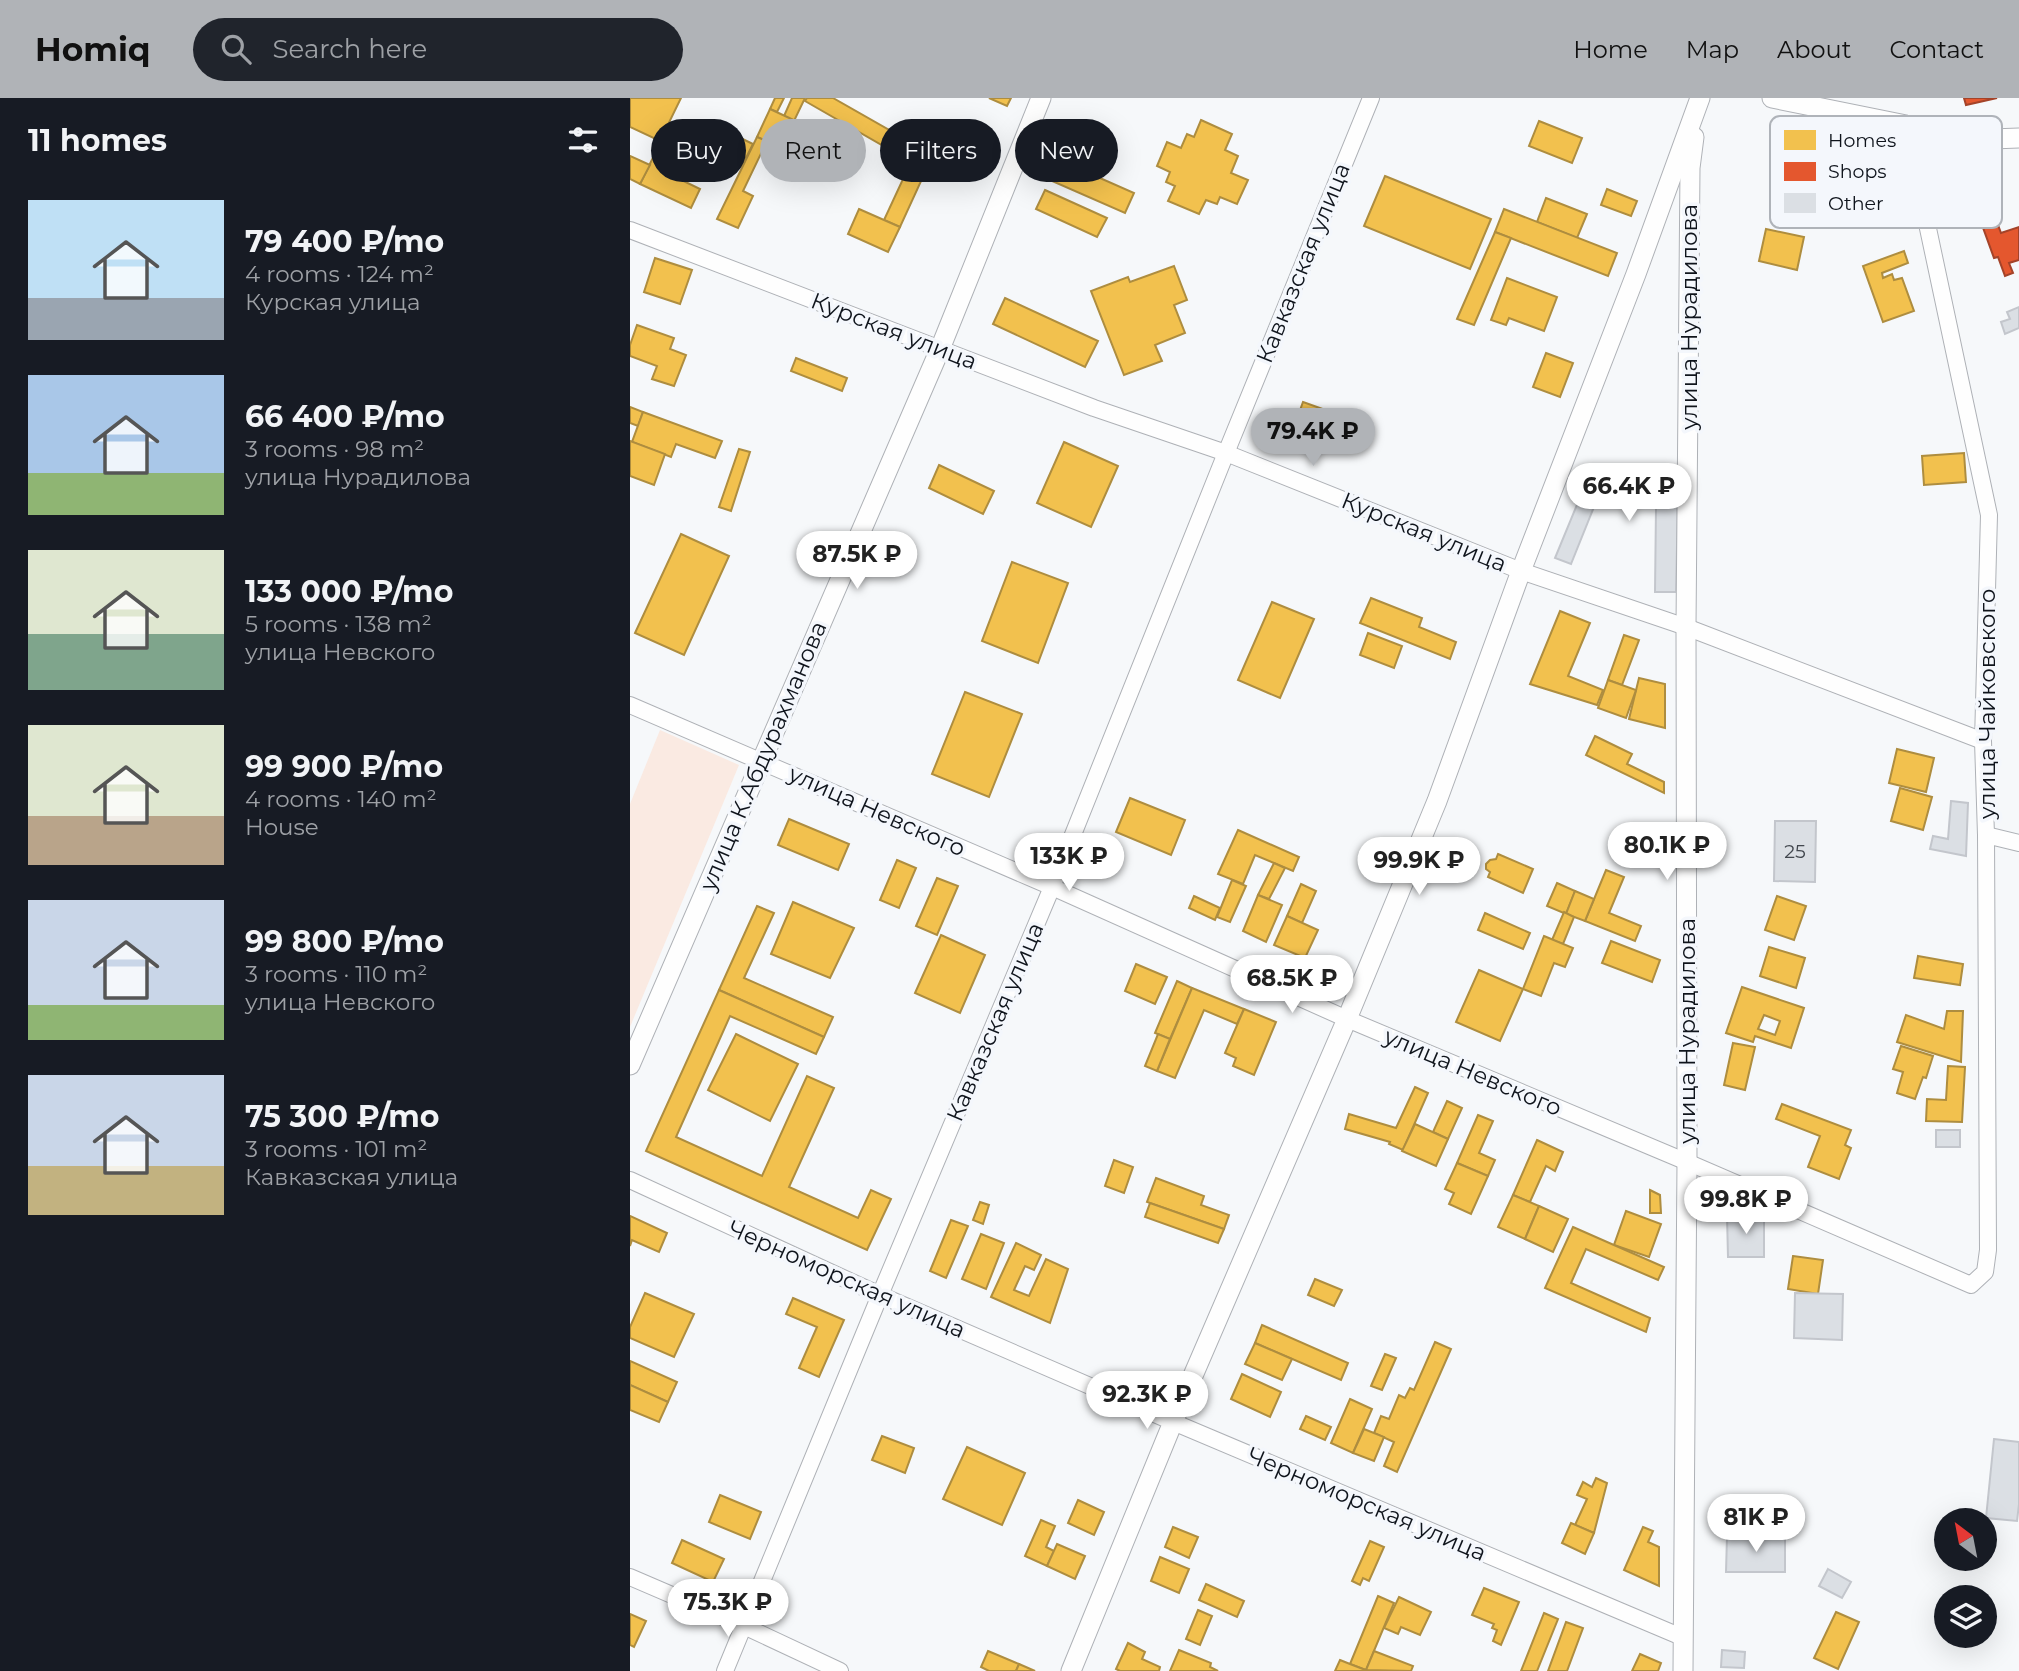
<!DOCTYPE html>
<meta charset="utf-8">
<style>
body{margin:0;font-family:Montserrat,sans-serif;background:#20242c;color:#f1f3f6;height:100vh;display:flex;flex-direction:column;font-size:26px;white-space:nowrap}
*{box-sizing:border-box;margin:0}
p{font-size:23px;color:#9ea1a6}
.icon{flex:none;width:38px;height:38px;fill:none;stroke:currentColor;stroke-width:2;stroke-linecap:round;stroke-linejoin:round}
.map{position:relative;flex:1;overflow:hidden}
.drawer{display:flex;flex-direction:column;background:#171b24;width:630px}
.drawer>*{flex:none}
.top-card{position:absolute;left:21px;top:21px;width:665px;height:63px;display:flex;gap:14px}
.needle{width:46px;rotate:328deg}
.fabs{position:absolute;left:1304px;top:1410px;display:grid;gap:14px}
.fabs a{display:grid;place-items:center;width:63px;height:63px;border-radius:50%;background:#171b24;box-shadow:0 7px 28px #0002;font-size:35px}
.price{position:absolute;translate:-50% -60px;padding:0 16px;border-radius:24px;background:#fff;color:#222;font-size:23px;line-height:46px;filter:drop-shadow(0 2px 4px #0008)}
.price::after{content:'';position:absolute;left:50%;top:42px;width:21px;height:16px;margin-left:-10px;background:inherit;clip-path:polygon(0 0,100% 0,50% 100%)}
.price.current{background:#b0b3b7;color:#111}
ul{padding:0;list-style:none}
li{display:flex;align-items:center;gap:21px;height:175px;padding:0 28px}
li span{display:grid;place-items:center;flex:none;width:196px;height:140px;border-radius:0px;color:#555}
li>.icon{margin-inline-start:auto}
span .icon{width:84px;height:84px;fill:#fffc;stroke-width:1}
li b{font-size:30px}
h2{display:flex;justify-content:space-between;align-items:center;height:84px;padding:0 28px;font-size:30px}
.pill{padding:0 24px;border-radius:32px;background:#171b24;box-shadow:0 7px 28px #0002;font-size:24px;line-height:63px}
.pill.current{background:#b0b3b7;color:#111}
header{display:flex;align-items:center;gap:42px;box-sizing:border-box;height:98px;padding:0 35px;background:#b0b3b7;color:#111}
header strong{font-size:33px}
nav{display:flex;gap:38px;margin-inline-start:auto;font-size:24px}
.search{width:490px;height:63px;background:#20242c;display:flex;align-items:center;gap:18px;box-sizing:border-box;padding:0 24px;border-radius:38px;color:#9ea1a6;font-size:26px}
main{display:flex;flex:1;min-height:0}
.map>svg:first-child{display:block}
</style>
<header>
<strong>Homiq</strong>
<div class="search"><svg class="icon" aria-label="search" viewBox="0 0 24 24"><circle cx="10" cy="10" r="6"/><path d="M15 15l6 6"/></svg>Search here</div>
<nav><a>Home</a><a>Map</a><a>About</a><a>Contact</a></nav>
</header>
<main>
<section class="drawer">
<h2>11 homes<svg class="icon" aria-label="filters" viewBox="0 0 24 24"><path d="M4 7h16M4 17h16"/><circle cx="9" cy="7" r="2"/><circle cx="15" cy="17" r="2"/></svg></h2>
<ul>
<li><span style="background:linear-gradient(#bfe0f5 70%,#9aa5b1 0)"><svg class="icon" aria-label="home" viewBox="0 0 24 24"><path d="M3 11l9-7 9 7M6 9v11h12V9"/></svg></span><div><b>79 400 ₽/mo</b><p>4 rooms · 124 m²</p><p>Курская улица</p></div></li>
<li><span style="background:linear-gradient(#a9c7e8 70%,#8fb573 0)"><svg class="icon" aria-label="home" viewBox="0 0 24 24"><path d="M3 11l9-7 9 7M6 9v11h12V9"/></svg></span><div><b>66 400 ₽/mo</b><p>3 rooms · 98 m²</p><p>улица Нурадилова</p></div></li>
<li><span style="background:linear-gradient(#dfe7d0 60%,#7fa58c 0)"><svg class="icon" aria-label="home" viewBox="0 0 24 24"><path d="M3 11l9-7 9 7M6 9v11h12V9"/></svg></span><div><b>133 000 ₽/mo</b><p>5 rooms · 138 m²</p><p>улица Невского</p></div></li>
<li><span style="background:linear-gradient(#dfe7d0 65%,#b9a48a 0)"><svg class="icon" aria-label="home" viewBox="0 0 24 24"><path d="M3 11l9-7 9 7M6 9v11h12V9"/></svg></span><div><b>99 900 ₽/mo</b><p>4 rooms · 140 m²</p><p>House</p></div></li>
<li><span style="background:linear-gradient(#c9d6e8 75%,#8fb573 0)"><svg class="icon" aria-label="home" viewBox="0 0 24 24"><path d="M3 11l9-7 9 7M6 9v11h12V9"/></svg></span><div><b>99 800 ₽/mo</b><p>3 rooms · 110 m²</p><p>улица Невского</p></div></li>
<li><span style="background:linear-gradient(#c9d6e8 65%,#c2b280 0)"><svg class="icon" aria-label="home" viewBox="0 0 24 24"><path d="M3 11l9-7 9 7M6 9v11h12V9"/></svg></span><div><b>75 300 ₽/mo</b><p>3 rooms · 101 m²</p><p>Кавказская улица</p></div></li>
</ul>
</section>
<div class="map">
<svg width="1389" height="1573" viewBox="0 0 1389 1573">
<rect width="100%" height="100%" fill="#f6f8fa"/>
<polygon fill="#faeae2" points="30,632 109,667 0,929 0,706"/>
<g fill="#f2c14e" stroke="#ae8d3f" stroke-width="2" fill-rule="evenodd">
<polygon points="0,0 51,0 30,43 0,29"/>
<polygon points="145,0 154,0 147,14 140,11"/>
<polygon points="162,0 175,0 164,23 154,18"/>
<polygon points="177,0 203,0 303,57 270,129 254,122 281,64 175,3"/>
<polygon points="359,0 381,0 377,8"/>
<polygon points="140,11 168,24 151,60 137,53 141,45 127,39"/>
<polygon points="571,22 602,36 595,52 608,58 601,75 618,82 607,106 590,99 587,106 576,102 569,116 538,103 545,88 536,84 540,74 527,68 537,44 551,50 557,36 564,39"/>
<polygon points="909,23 952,40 942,65 899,48"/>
<polygon points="36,33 54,41 37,75 70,91 61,110 10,86"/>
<polygon points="96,33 123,46 112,68 85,55"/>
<polygon points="127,39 137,43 113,93 123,98 108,130 87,121"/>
<polygon points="458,39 476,46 463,77 504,95 495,115 422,83 430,62 445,69"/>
<polygon points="0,58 20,67 10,86 0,81"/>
<polygon points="755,78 861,121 840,171 734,128"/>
<polygon points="977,91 1007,103 1001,118 971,107"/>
<polygon points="415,92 477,120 467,139 406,111"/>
<polygon points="916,100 957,116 947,140 907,124"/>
<polygon points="229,111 270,129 258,154 218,136"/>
<polygon points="874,111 987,155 978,178 865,134"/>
<polygon points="1136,131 1174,139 1167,172 1129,163"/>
<polygon points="865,134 881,140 844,227 827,221"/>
<polygon points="1274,153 1278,165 1252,175 1253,180 1262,176 1264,182 1272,180 1284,213 1253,224 1233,168"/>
<polygon points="25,160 62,172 50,206 14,194"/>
<polygon points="544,168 557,202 544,207 555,235 525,247 532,263 494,277 461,193 498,179 500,184"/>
<polygon points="877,180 927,199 914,233 879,220 876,227 861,222"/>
<polygon points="375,200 468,243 455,269 363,226"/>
<polygon points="7,227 44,240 40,251 56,257 44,288 22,281 27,268 0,258 0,247"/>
<polygon points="916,255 943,265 930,299 903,289"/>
<polygon points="166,260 217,280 212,293 161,273"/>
<polygon points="673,304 707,316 694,352 660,340"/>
<polygon points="0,309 13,314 8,328 0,325"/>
<polygon points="13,314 92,343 85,360 46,346 41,359 2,344"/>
<polygon points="0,343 35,356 24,387 0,378"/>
<polygon points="434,344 488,368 461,429 407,405"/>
<polygon points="109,351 120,354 101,413 89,409"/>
<polygon points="1334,355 1336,384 1294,387 1292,358"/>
<polygon points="309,367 364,393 353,416 299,390"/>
<polygon points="51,436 99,458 54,557 5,535"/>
<polygon points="382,464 438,485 408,565 352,543"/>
<polygon points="741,500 792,520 789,529 826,544 820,561 730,525"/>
<polygon points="642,504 684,521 650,600 608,582"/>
<polygon points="930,513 960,525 938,578 973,592 967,607 900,586"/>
<polygon points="738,535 772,548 764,570 730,557"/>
<polygon points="994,537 1009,542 992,587 978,582"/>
<polygon points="1009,580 1035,586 1035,630 999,621"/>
<polygon points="978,582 1006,592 996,620 968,610"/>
<polygon points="335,594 392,616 359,699 302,676"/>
<polygon points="965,638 1002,656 997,666 1034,684 1034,695 956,657"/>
<polygon points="1267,651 1304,660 1296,694 1259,685"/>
<polygon points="1270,690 1302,699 1293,732 1261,723"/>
<polygon points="500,700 555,722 541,757 486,734"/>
<polygon points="159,721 219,746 208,772 148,747"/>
<polygon points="608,732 669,759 663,773 625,757 613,786 588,776"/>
<polygon points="868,756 903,771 893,795 858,779 860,774 856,771 856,766 860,762 866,761"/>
<polygon points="267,762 286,770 269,810 250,802"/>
<polygon points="644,765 655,770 639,801 628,797"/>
<polygon points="976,772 994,779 979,815 1011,828 1005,843 955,823"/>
<polygon points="307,780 328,788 307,837 286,828"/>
<polygon points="602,782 616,788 600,824 587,819"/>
<polygon points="927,785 945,793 936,816 917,808"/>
<polygon points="671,786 686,793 672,825 657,818"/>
<polygon points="945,793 964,801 955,823 936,816"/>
<polygon points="628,797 652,807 636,844 613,833"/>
<polygon points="564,798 590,810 585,822 559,810"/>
<polygon points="1147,798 1176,808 1164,842 1135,832"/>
<polygon points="163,804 224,830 200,880 141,856"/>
<polygon points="127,808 144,815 114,880 203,919 194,939 89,892"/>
<polygon points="934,814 944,819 933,846 922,842"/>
<polygon points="855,815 900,835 893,851 848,832"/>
<polygon points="657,818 688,832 675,860 644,847"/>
<polygon points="311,837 355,857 330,915 285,895"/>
<polygon points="914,838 943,850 935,869 924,865 911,898 893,891"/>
<polygon points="981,843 1030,862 1022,884 972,865"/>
<polygon points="1139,849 1175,860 1166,890 1130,878"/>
<polygon points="1288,858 1333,866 1330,887 1284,880"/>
<polygon points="506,866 537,879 525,906 495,893"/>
<polygon points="849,872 893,891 870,943 826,924"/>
<polygon points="547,883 562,890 540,941 525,935"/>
<path d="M1112 889 1174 910 1161 950 1125 938 1123 944 1096 935ZM1134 917 1150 923 1145 937 1128 931Z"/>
<polygon points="562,890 614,911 607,926 574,912 545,980 527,973"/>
<polygon points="89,892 194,939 186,956 100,918 46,1039 132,1078 177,978 204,990 159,1089 228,1120 241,1092 261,1101 237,1152 16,1053"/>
<polygon points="614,911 646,924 624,977 603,968 606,960 595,955"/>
<polygon points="1317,913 1333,913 1331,964 1267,944 1276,917 1314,931"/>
<polygon points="106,936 168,966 140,1023 78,992"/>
<polygon points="528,936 540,941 527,973 515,968"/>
<polygon points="1103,945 1125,949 1115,992 1094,987"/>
<polygon points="1271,948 1303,958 1296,980 1293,979 1285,1001 1267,995 1273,974 1263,971"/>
<polygon points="1318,968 1335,969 1332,1024 1296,1023 1297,1001 1316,1002"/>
<polygon points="785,989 798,995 773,1052 759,1046 760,1044 715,1031 719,1016 766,1030"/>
<polygon points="817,1003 832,1010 818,1041 803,1034"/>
<polygon points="1152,1006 1221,1032 1215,1047 1221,1050 1209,1081 1178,1069 1190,1038 1146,1021"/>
<polygon points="848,1017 863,1023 849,1055 865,1062 858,1078 827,1065"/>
<polygon points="785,1026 818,1041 806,1068 772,1053"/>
<polygon points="907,1042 933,1054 925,1073 916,1068 900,1104 883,1097"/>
<polygon points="484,1062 503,1069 494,1095 475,1088"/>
<polygon points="827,1065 858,1078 841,1116 819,1106 824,1095 815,1091"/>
<polygon points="526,1080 574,1098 571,1107 599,1117 594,1131 517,1104"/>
<polygon points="1020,1092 1030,1097 1031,1115 1020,1115"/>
<polygon points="883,1097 909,1108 895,1141 868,1129"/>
<polygon points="350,1104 359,1107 353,1126 343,1122"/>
<polygon points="520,1105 594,1131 588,1145 515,1119"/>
<polygon points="909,1108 938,1121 923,1154 895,1141"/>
<polygon points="996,1113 1031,1126 1019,1159 984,1147"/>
<polygon points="0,1118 37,1135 29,1154 2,1142 0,1148"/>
<polygon points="321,1122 338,1128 316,1180 300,1173"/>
<polygon points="943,1129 1034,1169 1028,1182 956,1151 941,1185 1020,1220 1016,1234 915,1190"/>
<polygon points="351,1136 374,1145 356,1191 332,1181"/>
<polygon points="386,1145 411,1157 404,1172 395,1168 384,1192 399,1198 416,1161 438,1171 420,1225 361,1199"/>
<polygon points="1163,1158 1193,1162 1188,1196 1158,1191"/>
<polygon points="685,1181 712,1192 704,1208 678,1197"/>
<polygon points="15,1195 64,1216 44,1259 0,1240 0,1229"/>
<polygon points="163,1200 214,1222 189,1279 169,1270 187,1229 156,1216"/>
<polygon points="632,1227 718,1265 711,1282 625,1245"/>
<polygon points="805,1244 821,1251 767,1374 754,1368 764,1344 744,1335 751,1318 759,1321 769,1297 775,1300 780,1290 784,1292"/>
<polygon points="625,1245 662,1261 652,1282 615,1266"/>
<polygon points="755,1256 766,1260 752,1292 741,1288"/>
<polygon points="0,1263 47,1284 38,1304 0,1287"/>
<polygon points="612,1276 651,1294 640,1319 601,1301"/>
<polygon points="0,1287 38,1304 29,1324 0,1312"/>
<polygon points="720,1301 742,1311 723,1355 701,1345"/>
<polygon points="676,1318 701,1329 695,1342 670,1331"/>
<polygon points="734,1331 754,1339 744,1363 723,1355"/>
<polygon points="252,1338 284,1350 275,1375 242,1362"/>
<polygon points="337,1349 395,1375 372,1427 313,1401"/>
<polygon points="966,1380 977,1385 964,1435 945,1427 957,1401 947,1397 953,1384 962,1389"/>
<polygon points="90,1397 131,1414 120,1441 79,1424"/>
<polygon points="448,1402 474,1414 464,1437 438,1425"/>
<polygon points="411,1422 425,1428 416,1449 424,1453 417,1468 395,1458"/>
<polygon points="941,1425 964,1435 955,1456 932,1445"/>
<polygon points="543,1429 568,1439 559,1460 535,1449"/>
<polygon points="1013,1429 1023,1433 1018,1444 1029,1449 1029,1488 994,1472"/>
<polygon points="52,1442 94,1461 83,1484 42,1465"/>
<polygon points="740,1443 754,1449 739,1483 733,1480 730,1487 722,1483"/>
<polygon points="427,1446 455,1458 445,1481 417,1468"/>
<polygon points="530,1459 559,1471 549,1495 521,1483"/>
<polygon points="576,1486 614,1503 607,1519 569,1502"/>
<polygon points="854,1490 889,1504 871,1547 863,1543 867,1532 862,1530 864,1526 842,1517"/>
<polygon points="748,1498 764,1505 736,1572 720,1566"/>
<polygon points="769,1499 801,1514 790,1537 771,1529 768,1536 754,1530"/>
<polygon points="568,1512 582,1518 570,1547 556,1541"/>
<polygon points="1206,1514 1229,1524 1208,1571 1184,1560"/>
<polygon points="914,1515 928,1521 907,1573 891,1573"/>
<polygon points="0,1516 16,1523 4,1549 0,1547"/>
<polygon points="936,1524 953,1530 937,1573 918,1573"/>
<polygon points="498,1545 515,1554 512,1561 530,1569 529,1573 490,1573 486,1571"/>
<polygon points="549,1552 581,1565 580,1569 588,1573 540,1573"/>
<polygon points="358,1553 389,1566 386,1573 359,1573 351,1569"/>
<polygon points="744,1553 783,1568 781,1573 736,1572"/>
<polygon points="1010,1556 1031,1565 1028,1573 1002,1573"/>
<polygon points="710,1562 720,1566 738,1573 705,1573"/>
<polygon points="389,1566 405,1573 386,1573"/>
</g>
<g fill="#e4572e" stroke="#a44329" stroke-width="2">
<polygon points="1334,0 1367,0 1336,7"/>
<polygon points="1361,108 1371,135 1389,129 1389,162 1379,165 1383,175 1375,178 1368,159 1364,160 1347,113"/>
</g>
<g fill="#dbdfe4" stroke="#c3c6cc" stroke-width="2">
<polygon points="1336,80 1341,95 1359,89 1372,93 1372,105 1314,123 1304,89"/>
<polygon points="1389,209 1389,230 1375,236 1371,224 1380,221 1377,214"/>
<polygon points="963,368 1048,401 1046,494 1025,494 1026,410 972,389 941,466 925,460"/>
<polygon points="1321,703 1338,705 1336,758 1300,751 1303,738 1318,741"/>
<polygon points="1145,723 1186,723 1185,784 1144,783"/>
<rect x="1306" y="1032" width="24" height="17"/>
<polygon points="1097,1118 1134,1118 1134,1159 1098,1159"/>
<polygon points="1165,1195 1213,1196 1212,1242 1164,1240"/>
<polygon points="1364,1341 1389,1344 1389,1406 1387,1423 1356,1420"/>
<polygon points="1097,1438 1155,1438 1155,1474 1096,1474"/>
<polygon points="1198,1471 1221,1484 1212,1500 1189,1488"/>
<polygon points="1092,1552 1115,1554 1114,1570 1091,1569"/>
</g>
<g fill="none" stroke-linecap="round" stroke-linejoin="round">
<defs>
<g id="minor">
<polyline points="0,132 464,310 596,355 891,473 1056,529 1353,643"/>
<polyline points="0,607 422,789 717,921 1057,1064 1341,1187 1355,1174 1358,1152 1356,737 1353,643 1359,417 1276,27"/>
<polyline points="1356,737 1389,745"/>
<polyline points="0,1082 250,1197 543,1324 1054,1540"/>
<polyline points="0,1479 114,1528 210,1573"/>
<polyline points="95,1573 250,1197 422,789 596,355 741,0"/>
</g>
<g id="tertiary">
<polyline points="1142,0 1276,27 1362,41 1389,40"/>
<polyline points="0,967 310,251 411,0"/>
<polyline points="441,1573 543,1324 717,921 807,703 891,473 1006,176 1070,0"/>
<polyline points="1053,1573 1057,1064 1056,529 1060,70 1064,39"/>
</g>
</defs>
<use href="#minor" stroke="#aeb1b6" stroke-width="18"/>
<use href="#tertiary" stroke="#aeb1b6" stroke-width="21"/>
<use href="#minor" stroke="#fefefe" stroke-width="16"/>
<use href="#tertiary" stroke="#fefefe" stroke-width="19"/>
</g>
<g text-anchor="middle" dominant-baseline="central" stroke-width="7" stroke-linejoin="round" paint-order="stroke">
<g font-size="19" fill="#42474e">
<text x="1165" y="753">25</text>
</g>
<g font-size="23" fill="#0f141c" stroke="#f4f7fc">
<text transform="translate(673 165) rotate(-68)">Кавказская улица</text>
<text transform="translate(1059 219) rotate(-90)">улица Нурадилова</text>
<text transform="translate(264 233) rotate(21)">Курская улица</text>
<text transform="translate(794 434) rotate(22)">Курская улица</text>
<text transform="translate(1357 606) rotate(-90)">улица Чайковского</text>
<text transform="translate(133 658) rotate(-67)">улица К.Абдурахманова</text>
<text transform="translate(247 713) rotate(24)">улица Невского</text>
<text transform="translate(365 924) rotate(-67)">Кавказская улица</text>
<text transform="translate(1057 933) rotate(-90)">улица Нурадилова</text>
<text transform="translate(843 974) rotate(23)">улица Невского</text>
<text transform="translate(217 1181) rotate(24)">Черноморская улица</text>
<text transform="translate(737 1406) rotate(23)">Черноморская улица</text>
</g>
</g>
<rect x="1140" y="18" width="232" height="112" rx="10" fill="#f4f7fc" stroke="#afb3b9" stroke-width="2"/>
<rect x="1154" y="32" width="32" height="20" fill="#f2c14e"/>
<rect x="1154" y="64" width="32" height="19" fill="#e4572e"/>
<rect x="1154" y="95" width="32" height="20" fill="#dbdfe4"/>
<g font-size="19" fill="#0f141c">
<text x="1198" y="49">Homes</text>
<text x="1198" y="80">Shops</text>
<text x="1198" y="112">Other</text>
</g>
</svg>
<div class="fabs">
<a><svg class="needle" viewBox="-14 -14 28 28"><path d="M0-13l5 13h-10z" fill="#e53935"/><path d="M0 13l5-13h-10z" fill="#9ea1a6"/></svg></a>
<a><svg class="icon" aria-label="layers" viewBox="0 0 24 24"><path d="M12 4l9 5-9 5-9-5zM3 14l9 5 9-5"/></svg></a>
</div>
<b class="price current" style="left:683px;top:370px">79.4K ₽</b>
<b class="price" style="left:999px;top:425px">66.4K ₽</b>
<b class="price" style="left:227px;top:493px">87.5K ₽</b>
<b class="price" style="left:1037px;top:784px">80.1K ₽</b>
<b class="price" style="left:439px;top:795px">133K ₽</b>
<b class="price" style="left:789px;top:799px">99.9K ₽</b>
<b class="price" style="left:662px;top:917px">68.5K ₽</b>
<b class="price" style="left:1116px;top:1138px">99.8K ₽</b>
<b class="price" style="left:517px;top:1333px">92.3K ₽</b>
<b class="price" style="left:1126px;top:1456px">81K ₽</b>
<b class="price" style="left:98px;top:1541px">75.3K ₽</b>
<div class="top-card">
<a class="pill">Buy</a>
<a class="pill current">Rent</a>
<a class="pill">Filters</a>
<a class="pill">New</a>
</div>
</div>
</main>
